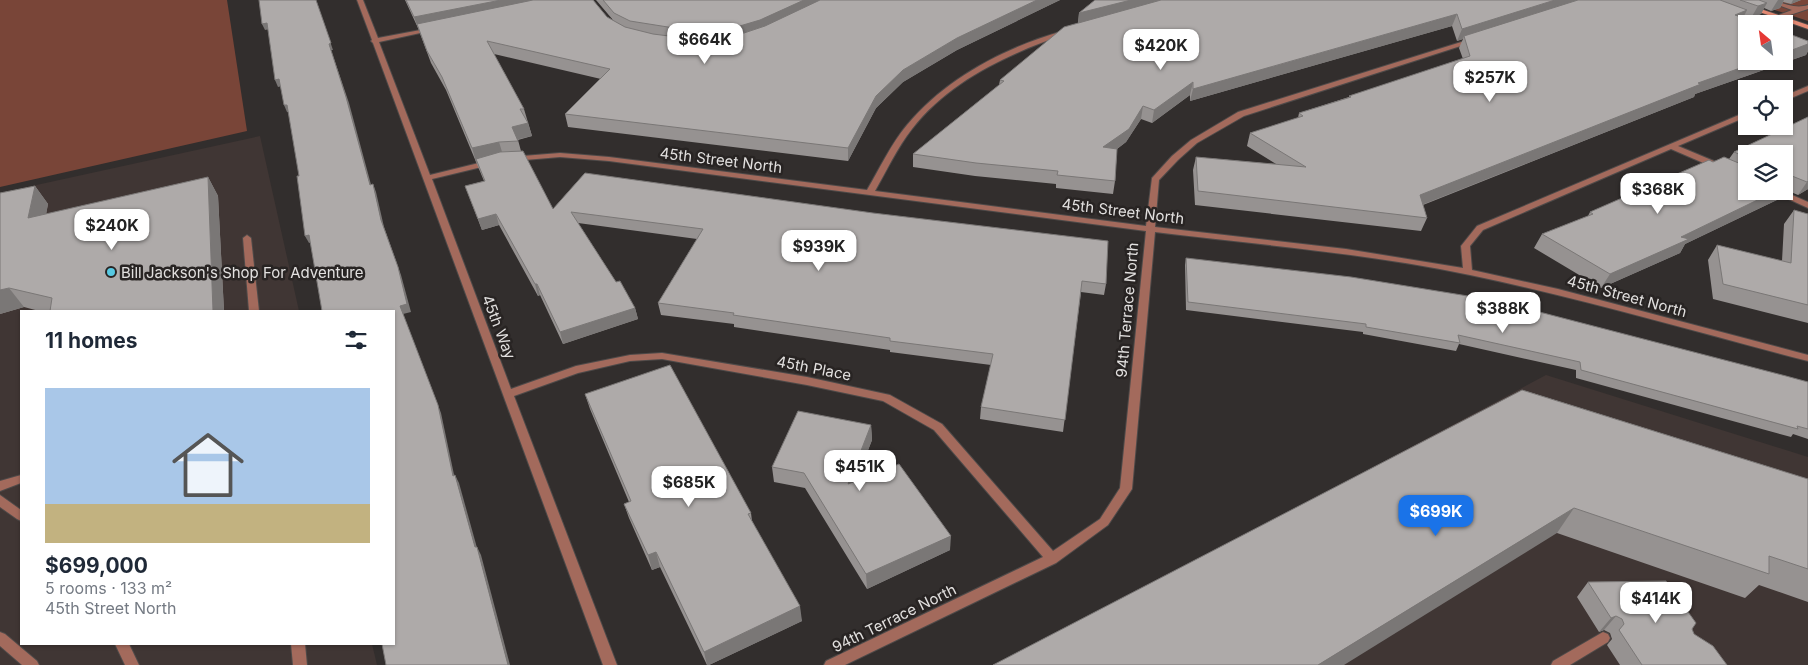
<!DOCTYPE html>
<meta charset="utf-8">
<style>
body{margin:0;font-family:Inter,sans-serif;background:#f2f2f3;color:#1f2937;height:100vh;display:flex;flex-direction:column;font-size:19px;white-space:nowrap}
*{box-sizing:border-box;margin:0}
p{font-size:16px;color:#747a83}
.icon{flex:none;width:28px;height:28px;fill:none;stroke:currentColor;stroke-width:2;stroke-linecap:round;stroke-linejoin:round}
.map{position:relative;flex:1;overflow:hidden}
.panel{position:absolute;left:20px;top:310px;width:375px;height:335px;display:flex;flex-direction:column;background:#fff;border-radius:0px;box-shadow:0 1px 4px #0004}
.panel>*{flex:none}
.needle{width:32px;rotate:331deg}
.fabs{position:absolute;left:1738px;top:15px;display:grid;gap:10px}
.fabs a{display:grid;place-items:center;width:55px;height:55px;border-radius:0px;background:#fff;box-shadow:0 1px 4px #0004;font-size:25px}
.price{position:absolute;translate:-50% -42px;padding:0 11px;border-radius:10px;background:#fff;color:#222;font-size:16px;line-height:32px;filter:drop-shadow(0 1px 2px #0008)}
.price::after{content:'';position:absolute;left:50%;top:30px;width:15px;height:11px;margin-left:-8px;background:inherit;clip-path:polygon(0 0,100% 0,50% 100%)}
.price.selected{background:#1a73e8;color:#fff}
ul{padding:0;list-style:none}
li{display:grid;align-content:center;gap:10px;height:265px;padding:0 25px}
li+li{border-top:1px solid #e0e1e3}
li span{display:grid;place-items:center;height:155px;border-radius:0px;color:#555}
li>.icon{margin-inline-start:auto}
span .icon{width:90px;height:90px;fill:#fffc;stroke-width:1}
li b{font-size:21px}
h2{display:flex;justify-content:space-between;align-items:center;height:60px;padding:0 25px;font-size:21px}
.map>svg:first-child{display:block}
</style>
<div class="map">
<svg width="1808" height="665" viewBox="0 0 1808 665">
<rect width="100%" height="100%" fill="#322e2d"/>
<g fill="#403634">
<polygon points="260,136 299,311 21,311 21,644 372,644 377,665 0,665 0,193"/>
<polygon points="1546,375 1808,457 1808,665 1002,665"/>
</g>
<g fill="#794538">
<polygon points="0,0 227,0 247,131 0,187"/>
<polygon points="1745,0 1808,0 1808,21"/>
</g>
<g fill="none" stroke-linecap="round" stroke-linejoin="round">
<defs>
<g id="lane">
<path d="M1764 0C1781 0 1792 10 1808 5V9L1778 19 1776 18V16L1792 10Z"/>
<polygon points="247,235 251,238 259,311 249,311 243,238"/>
<polygon points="21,475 21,483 0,491 0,481"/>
<polygon points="0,495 21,510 21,521 17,519 0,507"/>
<polygon points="0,632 5,634 37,661 39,665 22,665 0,646"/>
<polygon points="1603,632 1608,634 1610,638 1608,642 1570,665 1551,665 1553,661"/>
<polygon points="115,644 129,644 139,665 125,665"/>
<polygon points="291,644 305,644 307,665 293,665"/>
</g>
<g id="street">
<path d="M357 0H363L378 38 431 28 434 30 379 42 430 175 491 160 495 162 494 164 432 179 511 389 576 366 630 355 662 353 807 377 890 395 942 424 1053 551 1100 519 1120 488 1146 231 609 161 560 157 513 161 509 159 510 157 560 153 609 157 867 190C880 168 891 144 907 125 946 78 1006 47 1063 31L1065 32V34C1009 54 950 80 912 129 897 148 887 170 875 191L1146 226 1152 178 1172 156 1191 140 1238 112 1474 38 1476 39V41L1244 116 1197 143 1178 160 1159 180 1155 227 1346 249 1463 268 1461 246 1477 226 1746 112V117L1678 146 1721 164V168H1715L1671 149 1483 230 1470 246 1472 270 1558 289 1808 355V361C1696 332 1584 299 1470 275 1366 253 1260 245 1155 232L1132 489 1108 525 1056 563 845 665H824L826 661 1043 557 934 430 883 401 807 385 662 359 630 361 578 373 514 396 617 665H603L373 43 371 41 372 40Z"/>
<polygon points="1808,86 1808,91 1784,101 1784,96"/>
<polygon points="1771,191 1783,191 1808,202 1808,208"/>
</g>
<polygon id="secondary" points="1725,0 1734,0 1808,25 1808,29"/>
</defs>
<use href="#lane" stroke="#4e4a49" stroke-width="2"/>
<use href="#street" stroke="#4e4a49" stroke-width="2"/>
<use href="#secondary" stroke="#4e4a49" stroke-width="2"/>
<use href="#lane" fill="#a36a5c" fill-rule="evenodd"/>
<use href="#street" fill="#a36a5c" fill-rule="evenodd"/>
<use href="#secondary" fill="#e58a74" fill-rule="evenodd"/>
</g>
<g fill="#969291" fill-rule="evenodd">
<polygon points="405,0 593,0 607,17 613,20 596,0 1060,0 957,50 903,82 876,108 848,161 568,127 565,114 601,79 494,54 524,109 532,136 518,140 521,151 553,209 585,173 1106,284 1104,295 1081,292 1063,432 980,419 981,407 991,365 890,352 890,350 734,327 734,324 661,315 658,303 697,239 578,223 616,282 635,308 638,319 563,344 540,295 538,296 499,225 482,230 465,186 484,181 446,90 431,63 418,28"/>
<polygon points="1095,0 1801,0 1791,4 1783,2 1780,8 1771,11 1764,8 1761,14 1751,18 1744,15 1743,18 1808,41 1808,51 1806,55 1695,94 1694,97 1423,205 1427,218 1421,231 1195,205 1193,170 1196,157 1276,164 1247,146 1250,133 1298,118 1299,113 1349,97 1349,96 1463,59 1459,48 1463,39 1457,41 1452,26 1190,101 1190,95 1152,123 1141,119 1126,142 1117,149 1115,181 1113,194 1056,188 1056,184 975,176 913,167 913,154 999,85 1000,80 1078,23 1079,13"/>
<path d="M1808 117V189L1798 195 1786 190 1781 198 1685 244 1680 253 1601 288 1534 248 1542 234 1588 216 1590 212 1713 162 1729 159 1734 152ZM1746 154H1784V191H1746Z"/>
<polygon points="208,177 218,196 224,311 39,311 24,307 0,314 0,193 35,186 48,204 46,214"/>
<polygon points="1794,210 1808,214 1808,323 1713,299 1708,260 1717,245 1782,261 1784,224"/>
<polygon points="1186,258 1808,382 1808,439 1793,434 1791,437 1576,378 1576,370 1459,344 1456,351 1363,334 1363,332 1186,310 1185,265"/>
<polygon points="1522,390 1808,479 1808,602 1759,585 1745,598 1557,533"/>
<polygon points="585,394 751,513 752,521 802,621 709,665 707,665 660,567 652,570 629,518 624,504 629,502 590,409"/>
<polygon points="871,425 872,440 856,481 950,550 867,589 805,488 774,482 772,467"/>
<polygon points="1588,582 1692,629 1694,634 1727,665 1620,665 1607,645 1612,639 1610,633 1604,630 1599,632 1577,597"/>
</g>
<g fill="#7a7776">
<polygon points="316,0 333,50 331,50 349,103 373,192 370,185"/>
<polygon points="501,0 563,0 418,28 414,17"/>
<polygon points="804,0 829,0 735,40 733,28"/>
<polygon points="1037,0 1060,0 957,50 903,82 876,108 848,161 848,148 876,96 903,70 957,38"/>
<polygon points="1131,0 1173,0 1078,25 1079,13"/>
<polygon points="1555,0 1587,0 1464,36 1463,39 1457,41 1462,29"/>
<polygon points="1778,0 1784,0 1780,8 1771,11"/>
<polygon points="1793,0 1801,0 1791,4"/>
<polygon points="1767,3 1761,14 1751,18 1758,6"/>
<polygon points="1747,10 1741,22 1735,15"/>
<polygon points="1457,14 1452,26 1190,101 1193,89"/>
<polygon points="267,23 270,29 265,30 262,24"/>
<polygon points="1808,44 1808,51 1806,55 1695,94 1694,97 1414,208 1420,195 1698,83 1760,61 1784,61 1784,53"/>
<polygon points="279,79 282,86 278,87 275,80"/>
<polygon points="1193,82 1190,95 1152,123 1154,110"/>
<polygon points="284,105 287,105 290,112 287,112"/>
<polygon points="1143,106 1141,119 1126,142 1101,161 1103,147"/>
<polygon points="528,123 532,136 515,140 512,127"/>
<polygon points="499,142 503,155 476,162 472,148"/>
<polygon points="208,177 218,196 224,311 213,311"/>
<polygon points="1808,181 1808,189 1798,195 1807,182"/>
<polygon points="373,184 376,192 384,227 401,275 411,312 403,314 441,413 456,484 453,476 400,306"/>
<polygon points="1791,184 1781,198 1685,244 1680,253 1601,288 1610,274 1681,237 1776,191 1784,191 1784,187"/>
<polygon points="35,186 48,204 42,237 28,218"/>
<polygon points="496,214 499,225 482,230 478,219"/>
<polygon points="309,235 312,242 309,243 305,236"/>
<polygon points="535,284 537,284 540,295 538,296"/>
<polygon points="9,288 24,307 0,314 0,290"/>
<polygon points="635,308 638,319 563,344 560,332"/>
<polygon points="871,425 872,440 849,499 848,484"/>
<polygon points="455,475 459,483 479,555 475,547"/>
<polygon points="1574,508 1557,533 1344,665 1318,665"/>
<polygon points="951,536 950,550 867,589 866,574"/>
<polygon points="477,547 481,555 510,665 508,665"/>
<polygon points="656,552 660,567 652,570 648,555"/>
<polygon points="800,606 802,621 709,665 707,665 704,652"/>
<polygon points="1616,616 1604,630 1599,632 1611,618"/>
</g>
<g fill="#aeaaa9" stroke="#7a7776">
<polygon points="259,0 316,0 331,43 329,44 346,97 370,185 373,184 381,220 398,267 407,304 400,306 438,405 453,476 455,475 475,547 477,547 508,665 386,665 382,644 394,644 394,311 322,311 309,235 305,236 297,176 299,176 287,105 284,105 279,79 275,80 267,23 262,24"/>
<polygon points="406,0 501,0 414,17"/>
<polygon points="533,0 593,0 607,17 625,27 653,34 693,39 735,36 765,26 820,0 1037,0 957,38 903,70 876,96 848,148 565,114 610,69 487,41 524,109 520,109 528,123 512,127 518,141 499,142 472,148 442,77 427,51 417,24"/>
<polygon points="603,0 804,0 760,20 733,28 693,31 630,21 614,13"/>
<polygon points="1095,0 1131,0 1079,13"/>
<polygon points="1161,0 1555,0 1462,29 1457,14 1193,89 1193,82 1154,110 1143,106 1129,129 1103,147 1117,149 1115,181 1057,175 1058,171 976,163 913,154 1004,81 1000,80 1064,27"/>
<polygon points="1578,0 1720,0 1747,10 1735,15 1760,24 1746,24 1746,61 1760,61 1698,83 1701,84 1420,195 1427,218 1198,191 1196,157 1306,167 1250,133 1303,116 1299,113 1351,97 1349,96 1470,56 1464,36"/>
<polygon points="1740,0 1759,0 1767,3 1758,6"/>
<polygon points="1784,32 1808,41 1808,44 1784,53"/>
<polygon points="1808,117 1808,181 1807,182 1792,176 1784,176 1784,154 1746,154 1746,157 1734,152"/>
<polygon points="523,151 553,209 585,173 873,213 1108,241 1106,284 1082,281 1065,420 981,407 993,354 890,341 890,338 733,315 734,313 658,303 703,229 571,212 616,282 620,281 635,308 560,332 537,284 535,284 496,214 478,219 465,186 485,181 476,159 500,152"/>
<polygon points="1724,157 1746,166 1746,191 1776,191 1681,237 1689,239 1610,274 1542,234 1593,214 1590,212 1709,160 1713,162"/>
<polygon points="208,177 213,311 50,311 52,298 9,288 0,290 0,193 35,186 28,218"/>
<polygon points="1784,181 1791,184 1784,187"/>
<polygon points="1794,210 1808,214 1808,305 1723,284 1717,245 1791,263"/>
<polygon points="1186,258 1351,277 1468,296 1524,308 1786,376 1808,382 1808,429 1797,426 1798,429 1581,370 1580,362 1458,335 1460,343 1366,327 1366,324 1188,302"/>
<polygon points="670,365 751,513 748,514 800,606 704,652 656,552 648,555 624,504 631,501 585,394"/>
<polygon points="1522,390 1808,479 1808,569 1769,556 1769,574 1574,508 1318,665 993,665"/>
<polygon points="798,411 871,425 848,484 899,464 951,536 866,574 804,473 772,467"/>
<polygon points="1666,581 1696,623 1692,629 1694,634 1713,646 1727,665 1642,665 1619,630 1624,624 1622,619 1616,616 1611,618 1588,582"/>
</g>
<circle fill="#57c9e2" stroke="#282423" stroke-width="2" cx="111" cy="272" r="5"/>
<g text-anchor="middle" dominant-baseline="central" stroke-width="5" stroke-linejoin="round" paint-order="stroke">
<g font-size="15" fill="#e2e0df" stroke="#282423">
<text transform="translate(721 160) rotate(7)">45th Street North</text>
<text transform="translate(1123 211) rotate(7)">45th Street North</text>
<text transform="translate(1627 296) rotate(15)">45th Street North</text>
<text transform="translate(1127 310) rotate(-85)">94th Terrace North</text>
<text transform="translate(499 327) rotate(69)">45th Way</text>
<text transform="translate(814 368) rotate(11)">45th Place</text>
<text transform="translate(894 618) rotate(-26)">94th Terrace North</text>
</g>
<g font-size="15" fill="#e2e0df" stroke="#282423" text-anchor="start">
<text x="121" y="272">Bill Jackson's Shop For Adventure</text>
</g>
</g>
</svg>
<div class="fabs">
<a><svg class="needle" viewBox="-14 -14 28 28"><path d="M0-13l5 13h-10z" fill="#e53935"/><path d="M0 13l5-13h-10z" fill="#747a83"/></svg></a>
<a><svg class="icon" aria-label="locate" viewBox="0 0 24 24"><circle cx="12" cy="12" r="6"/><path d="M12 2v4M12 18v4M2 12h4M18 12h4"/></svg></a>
<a><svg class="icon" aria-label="layers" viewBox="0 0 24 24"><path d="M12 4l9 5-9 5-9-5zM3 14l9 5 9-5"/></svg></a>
</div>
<b class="price" style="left:705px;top:65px">$664K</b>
<b class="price" style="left:1161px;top:71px">$420K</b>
<b class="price" style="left:1490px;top:103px">$257K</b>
<b class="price" style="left:1658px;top:215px">$368K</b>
<b class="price" style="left:112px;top:251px">$240K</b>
<b class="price" style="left:819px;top:272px">$939K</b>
<b class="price" style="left:1503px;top:334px">$388K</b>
<b class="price" style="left:860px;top:492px">$451K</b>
<b class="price" style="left:689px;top:508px">$685K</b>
<b class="price selected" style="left:1436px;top:537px">$699K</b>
<b class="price" style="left:1656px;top:624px">$414K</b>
<section class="panel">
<h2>11 homes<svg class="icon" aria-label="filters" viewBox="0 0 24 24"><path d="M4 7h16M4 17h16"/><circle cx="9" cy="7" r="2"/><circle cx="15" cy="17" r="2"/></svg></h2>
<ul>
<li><span style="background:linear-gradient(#a9c7e8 75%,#c2b280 0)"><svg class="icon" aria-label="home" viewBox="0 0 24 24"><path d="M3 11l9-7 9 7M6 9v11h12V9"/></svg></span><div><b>$699,000</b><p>5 rooms · 133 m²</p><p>45th Street North</p></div></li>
</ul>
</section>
</div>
